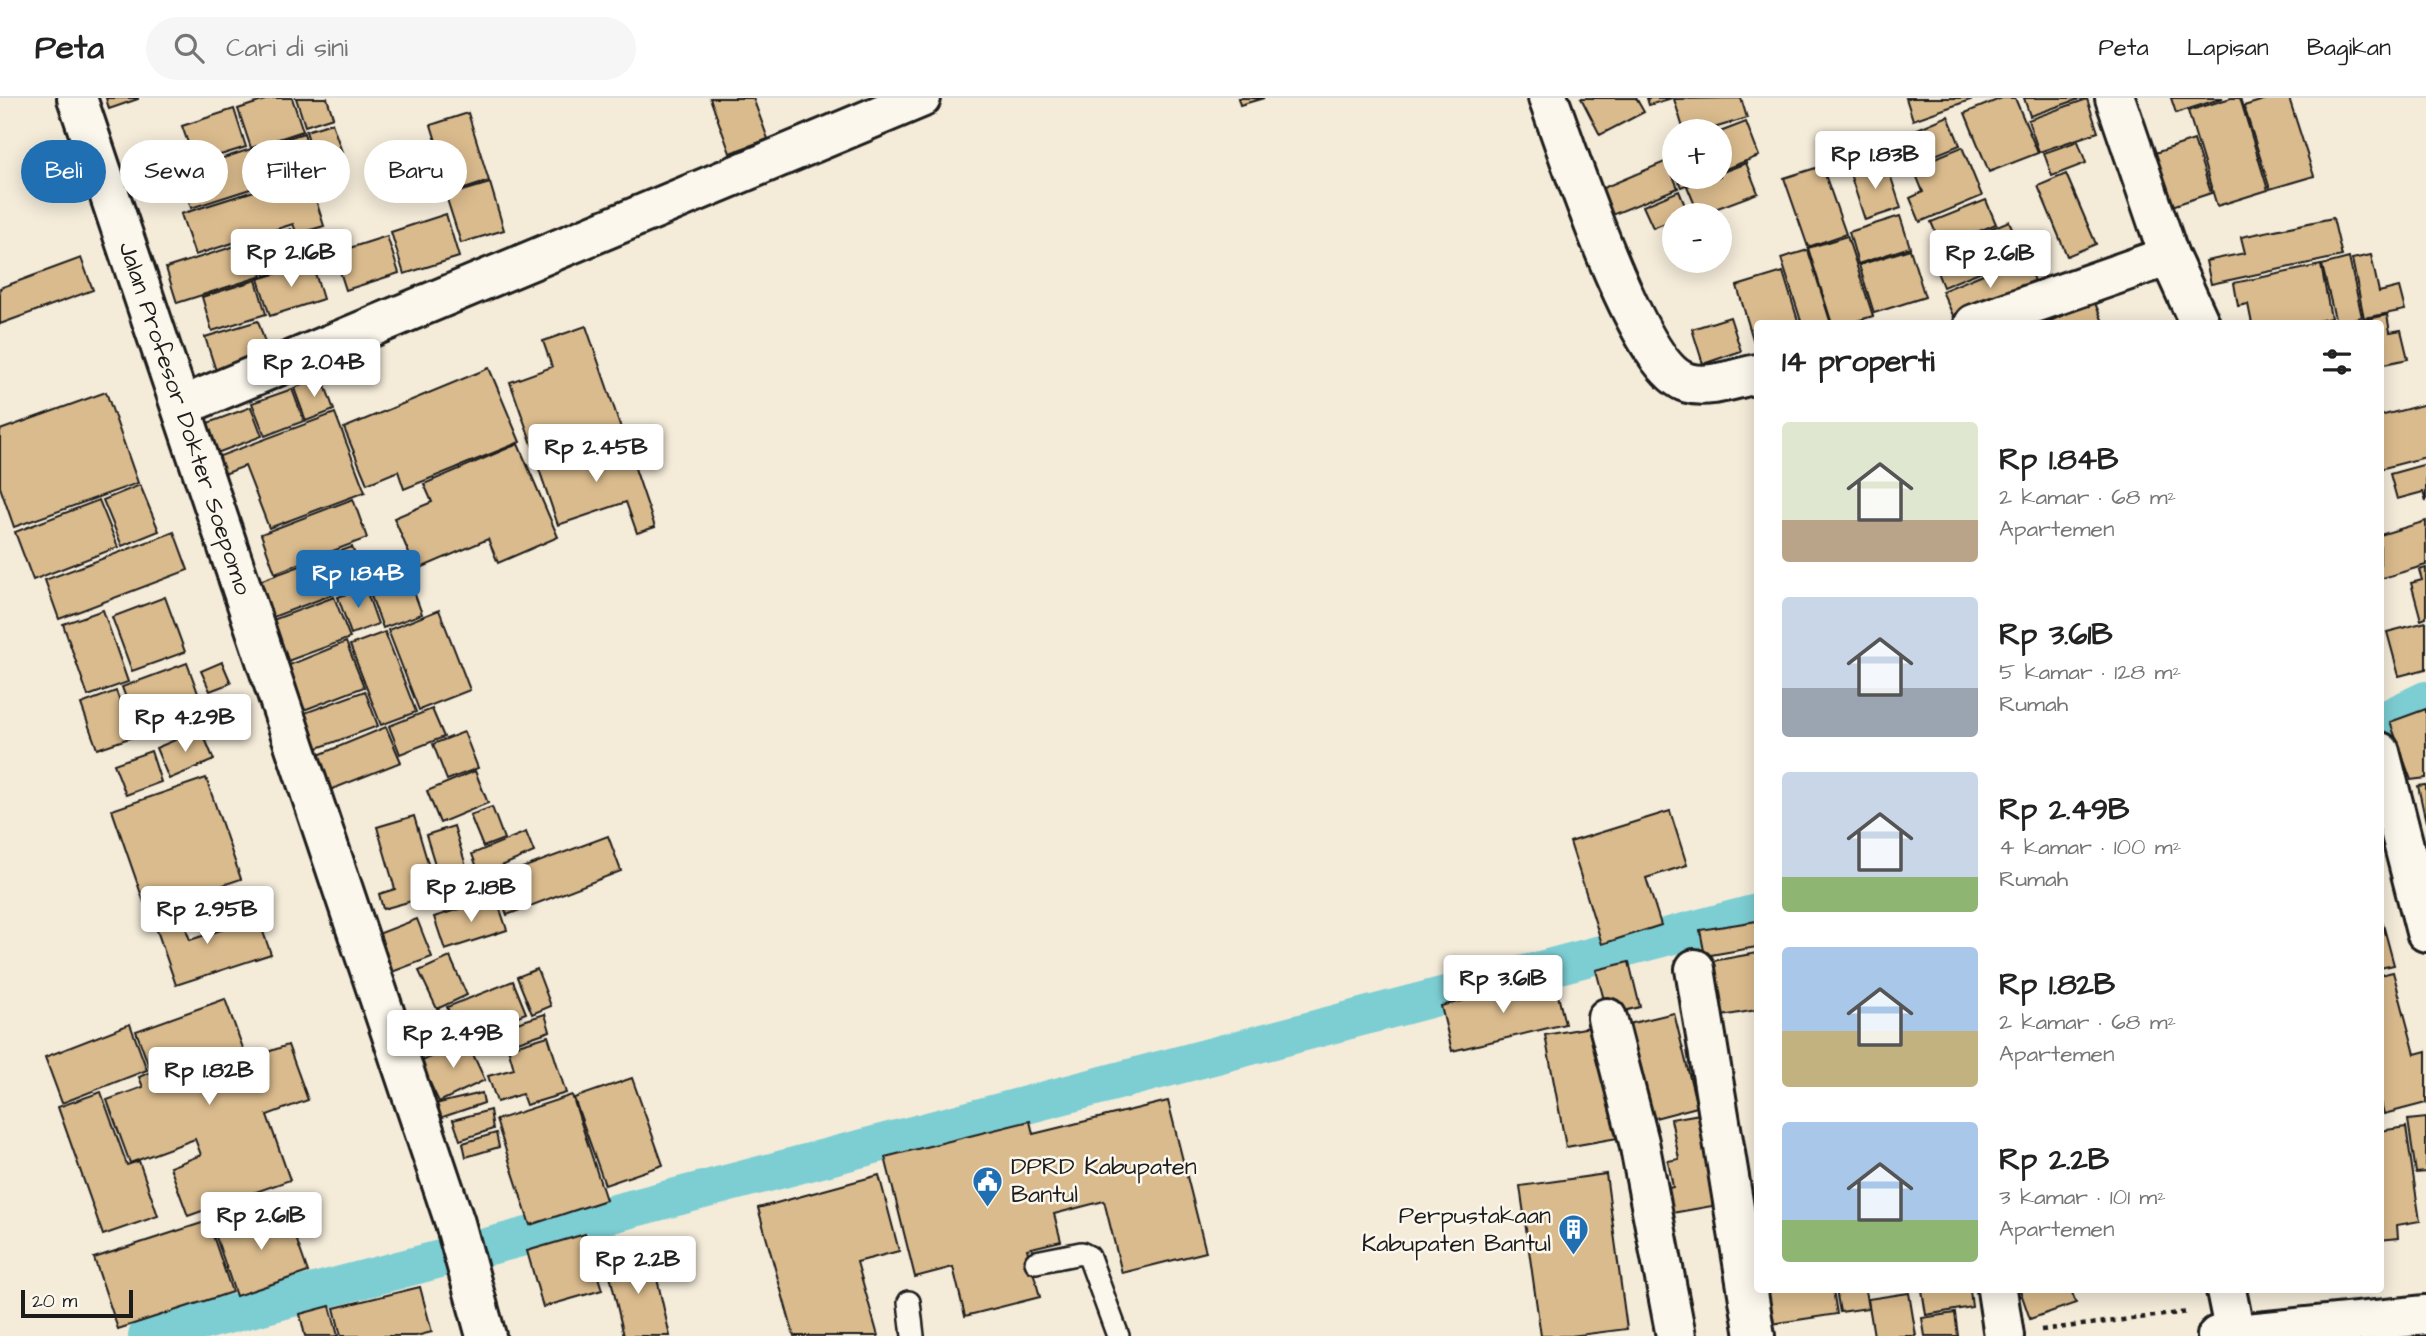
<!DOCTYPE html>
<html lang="id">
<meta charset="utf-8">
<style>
body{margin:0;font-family:"Architects Daughter",sans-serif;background:#f6f6f6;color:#222;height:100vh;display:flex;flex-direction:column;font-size:26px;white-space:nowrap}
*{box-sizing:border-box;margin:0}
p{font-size:23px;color:#767676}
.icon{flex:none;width:38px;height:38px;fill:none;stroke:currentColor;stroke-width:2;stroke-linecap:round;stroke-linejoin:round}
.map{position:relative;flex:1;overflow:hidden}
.drawer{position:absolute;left:1754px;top:222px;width:630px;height:973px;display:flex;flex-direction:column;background:#fff;border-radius:7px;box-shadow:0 4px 18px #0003}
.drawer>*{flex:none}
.hud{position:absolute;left:21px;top:42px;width:665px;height:63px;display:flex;gap:14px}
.tools{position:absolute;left:1662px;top:21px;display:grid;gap:14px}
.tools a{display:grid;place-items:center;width:70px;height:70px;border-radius:50%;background:#fff;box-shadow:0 4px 18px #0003;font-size:35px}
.scale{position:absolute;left:21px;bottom:18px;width:112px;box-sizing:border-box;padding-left:7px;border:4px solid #1c1c1c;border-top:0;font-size:19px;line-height:24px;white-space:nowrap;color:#1c1c1c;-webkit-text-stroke:5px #fbf7ec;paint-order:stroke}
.price{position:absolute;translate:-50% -60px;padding:0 16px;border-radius:7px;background:#fff;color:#222;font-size:23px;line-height:46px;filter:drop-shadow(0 2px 4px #0008)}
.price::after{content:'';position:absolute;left:50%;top:42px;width:21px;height:16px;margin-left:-10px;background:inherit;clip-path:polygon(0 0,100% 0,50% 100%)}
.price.current{background:#1f6fb2;color:#fff}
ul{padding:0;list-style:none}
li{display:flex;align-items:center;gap:21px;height:175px;padding:0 28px}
li span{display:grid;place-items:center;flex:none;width:196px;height:140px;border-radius:7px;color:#555}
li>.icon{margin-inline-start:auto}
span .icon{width:84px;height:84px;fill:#fffc;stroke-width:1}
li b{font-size:30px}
h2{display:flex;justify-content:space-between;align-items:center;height:84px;padding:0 28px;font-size:30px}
.tag{padding:0 24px;border-radius:32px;background:#fff;box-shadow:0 4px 18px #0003;font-size:24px;line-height:63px}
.tag.current{background:#1f6fb2;color:#fff}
header{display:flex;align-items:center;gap:42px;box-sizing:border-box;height:98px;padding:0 35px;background:#fff;border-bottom:2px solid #e0e0e0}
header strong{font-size:33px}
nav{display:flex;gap:38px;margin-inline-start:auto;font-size:24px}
.search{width:490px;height:63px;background:#f6f6f6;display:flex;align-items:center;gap:18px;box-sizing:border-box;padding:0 24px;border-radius:38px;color:#767676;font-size:26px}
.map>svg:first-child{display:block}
</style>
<header>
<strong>Peta</strong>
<div class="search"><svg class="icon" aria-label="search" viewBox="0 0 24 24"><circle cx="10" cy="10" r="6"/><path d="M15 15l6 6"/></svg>Cari di sini</div>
<nav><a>Peta</a><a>Lapisan</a><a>Bagikan</a></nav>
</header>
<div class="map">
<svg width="2426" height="1238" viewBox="0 0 2426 1238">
<rect width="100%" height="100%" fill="#f4ebd9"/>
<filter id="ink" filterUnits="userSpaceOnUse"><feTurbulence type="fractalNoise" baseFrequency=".0143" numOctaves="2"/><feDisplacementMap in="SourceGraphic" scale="14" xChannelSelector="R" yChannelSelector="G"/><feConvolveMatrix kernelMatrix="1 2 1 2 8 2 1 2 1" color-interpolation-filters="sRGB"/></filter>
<g filter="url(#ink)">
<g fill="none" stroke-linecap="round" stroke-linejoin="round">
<g stroke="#7cced3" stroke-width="38">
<polyline points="2380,624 2426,602"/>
<polyline points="147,1238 1757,815"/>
</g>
</g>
<g fill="#dabb8d" stroke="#1c1c1c" stroke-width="2">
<polygon points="106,0 138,0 138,1 109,11"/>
<polygon points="271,0 292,0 303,33 251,50 238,11"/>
<polygon points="296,0 327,0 333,19 305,28"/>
<polygon points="710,0 753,0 768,41 730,55"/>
<polygon points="1238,0 1264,0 1240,7"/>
<polygon points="1581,0 1636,0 1644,14 1600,37"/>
<polygon points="1647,0 1672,0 1649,7"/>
<polygon points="1741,0 1747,20 1704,33 1684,33 1674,1"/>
<polygon points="1906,0 1973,0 1973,1 1913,22"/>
<polygon points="2002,0 2015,0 2038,55 1989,74 1965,15"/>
<polygon points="2024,0 2082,0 2030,18"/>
<polygon points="2171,0 2223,0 2176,15"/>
<polygon points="2231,0 2240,0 2268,92 2217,108 2188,13"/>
<polygon points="2270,0 2289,0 2314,78 2270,91 2244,8"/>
<polygon points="2087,1 2098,34 2039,54 2028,22"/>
<polygon points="234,11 246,49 195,65 182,28"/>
<polygon points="468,15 489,83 452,95 431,27"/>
<polygon points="1948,18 1960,47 1908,68 1896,40"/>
<polygon points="1746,24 1759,58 1720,73 1720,34"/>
<polygon points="332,25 343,57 316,66 306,33"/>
<polygon points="304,35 314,68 270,82 259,49"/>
<polygon points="2194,42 2211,95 2169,109 2152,56"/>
<polygon points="2078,43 2086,65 2052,78 2044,55"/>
<polygon points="257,49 269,85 191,110 180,74"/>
<polygon points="1962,49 1982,98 1920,124 1910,100 1923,94 1913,69"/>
<polygon points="1667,63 1678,90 1607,119 1596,93"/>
<polygon points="1886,64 1901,110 1865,122 1850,76"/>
<polygon points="1746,65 1758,95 1699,117 1687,88 1711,79 1720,79 1720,75"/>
<polygon points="1822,68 1846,136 1808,149 1784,80"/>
<polygon points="308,76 324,128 297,136 293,126 195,157 181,116"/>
<polygon points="2066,76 2096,146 2067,158 2038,88"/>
<polygon points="1677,79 1707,79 1681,89"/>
<polygon points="490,85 504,132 461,145 446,98"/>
<polygon points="1679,93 1688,115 1675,117 1675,121 1653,130 1643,108"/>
<polygon points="1986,102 1996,126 1942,149 1931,124"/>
<polygon points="446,116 459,159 404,176 391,134"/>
<polygon points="1900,118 1910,149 1858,166 1849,134"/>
<polygon points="2333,120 2342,158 2211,186 2206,163 2245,155 2241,139"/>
<polygon points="2009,123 2023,156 1943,189 1930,156"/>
<polygon points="291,131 302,166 265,178 253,143"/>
<polygon points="387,138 399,175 346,192 334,155"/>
<polygon points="1847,138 1873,218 1847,226 1832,226 1808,150"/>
<polygon points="251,143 262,178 177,205 166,170"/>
<polygon points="1910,151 1925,199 1874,215 1859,167"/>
<polygon points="1808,152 1831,226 1802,226 1781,160"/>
<polygon points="2371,157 2379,194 2399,189 2405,212 2364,220 2352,161"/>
<polygon points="2024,159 2037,190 1956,224 1942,193"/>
<polygon points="81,160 93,192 0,226 0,190"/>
<polygon points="2349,160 2362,219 2336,225 2322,167"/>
<polygon points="312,165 323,201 270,218 258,181"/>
<polygon points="2321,167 2331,220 2304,226 2252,226 2248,206 2238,208 2234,185"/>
<polygon points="1783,174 1799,226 1757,226 1755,248 1737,188"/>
<polygon points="256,182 266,216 212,233 202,199"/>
<polygon points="2094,203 2104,226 2046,226 2046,225"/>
<polygon points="2387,217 2390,234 2401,232 2408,261 2380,267 2380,226 2349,225"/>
<polygon points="1730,219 1741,253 1703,266 1692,231"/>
<polygon points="258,223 269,257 216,273 205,239"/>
<polygon points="586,228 622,333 538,363 510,284 552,269 543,243"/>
<polygon points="489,270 520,344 404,391 398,373 367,386 344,330"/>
<polygon points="322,279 334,312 306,323 294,290"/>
<polygon points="292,291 304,323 265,338 252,305"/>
<polygon points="106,294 138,385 14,429 0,389 0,332"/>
<polygon points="2426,306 2426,359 2380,371 2380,318"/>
<polygon points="251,309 262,338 217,355 205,326"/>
<polygon points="335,315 365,394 269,430 245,368 219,378 212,361"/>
<polygon points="624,338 655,429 637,435 626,404 558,427 538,368"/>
<polygon points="518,346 558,439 498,465 488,441 416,472 394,420 432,404 424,386"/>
<polygon points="2426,366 2426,404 2423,394 2397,401 2390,376"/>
<polygon points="140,387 159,433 122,448 103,402"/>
<polygon points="353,401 367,440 275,475 261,436"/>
<polygon points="99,402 118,449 33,482 15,434"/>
<polygon points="2426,423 2426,467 2380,481 2380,437"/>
<polygon points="174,434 188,472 59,521 45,482"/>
<polygon points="352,449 366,484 273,519 259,483"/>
<polygon points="2426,470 2426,520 2421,522 2411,485 2422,482 2419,472"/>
<polygon points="406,472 422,516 383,530 367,487"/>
<polygon points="365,489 378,526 351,536 338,499"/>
<polygon points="165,499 185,554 132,573 112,519"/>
<polygon points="334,499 350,540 285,564 270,523"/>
<polygon points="103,512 128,584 88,598 63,526"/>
<polygon points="439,512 470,592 419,612 388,532"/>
<polygon points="2426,524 2426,571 2399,578 2387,534"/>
<polygon points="385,534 416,614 381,627 350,547"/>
<polygon points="346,544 364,589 304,612 287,568"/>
<polygon points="222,564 231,585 210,593 201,573"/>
<polygon points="187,565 203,609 138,632 122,589"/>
<polygon points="116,593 133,639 97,651 81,606"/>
<polygon points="365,593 378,628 315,651 302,616"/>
<polygon points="432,611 444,639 400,656 389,628"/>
<polygon points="2426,611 2426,680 2411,682 2390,624"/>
<polygon points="386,629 401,664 330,692 316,658"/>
<polygon points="201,631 214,662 169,681 156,650"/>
<polygon points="464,634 478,670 447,682 433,646"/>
<polygon points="151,653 161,684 126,697 114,666"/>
<polygon points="475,673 488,705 440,725 427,693"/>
<polygon points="206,680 241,781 147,813 112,712"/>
<polygon points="2426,687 2426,724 2418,688"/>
<polygon points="492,709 504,741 483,749 470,717"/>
<polygon points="1670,713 1687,767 1646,780 1661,827 1602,846 1570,744"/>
<polygon points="414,718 437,796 383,811 379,796 395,791 377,729"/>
<polygon points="454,728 473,791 445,799 426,737"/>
<polygon points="526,734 534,754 499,769 504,780 484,788 472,756"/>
<polygon points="608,738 621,773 507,817 497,789 509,784 506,776"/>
<polygon points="496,799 507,832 445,852 434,819"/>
<polygon points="177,806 190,842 258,820 271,856 176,887 151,815"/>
<polygon points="2380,815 2394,867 2380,870"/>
<polygon points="417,821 432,859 392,874 378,836"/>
<polygon points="1757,823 1757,849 1705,858 1700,832"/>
<polygon points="1757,855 1757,912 1716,919 1707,864"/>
<polygon points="450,859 467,897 437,911 419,873"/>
<polygon points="1629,864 1640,909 1608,917 1596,872"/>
<polygon points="537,871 551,908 532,916 517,879"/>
<polygon points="2393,874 2415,956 2426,953 2426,1005 2384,1016 2380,1001 2380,877"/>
<polygon points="1554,881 1565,926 1452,953 1441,908"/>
<polygon points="513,883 526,915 460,941 447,909"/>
<polygon points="225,901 247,961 288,947 308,1002 267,1017 290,1082 188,1118 170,1069 201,1057 195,1041 130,1065 107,1002 143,989 139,979 151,974 136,933"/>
<polygon points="1674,915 1697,1009 1640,1024 1616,929"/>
<polygon points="545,916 550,933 503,949 498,931"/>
<polygon points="130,926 147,972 62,1005 45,959"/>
<polygon points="1602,927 1629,1038 1566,1049 1545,937"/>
<polygon points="476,938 479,945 470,950 485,982 439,1004 420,964"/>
<polygon points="548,938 566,995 526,1007 522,996 497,1004 488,978 514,971 508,950"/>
<polygon points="632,980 663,1067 605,1087 574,1000"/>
<polygon points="101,994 127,1067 139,1063 158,1118 103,1137 58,1009"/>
<polygon points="482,995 484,1005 437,1021 431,1007"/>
<polygon points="572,997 606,1102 530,1127 496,1022"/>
<polygon points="1168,1003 1206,1154 1122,1175 1104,1103 1054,1116 1061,1143 1027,1151 1040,1199 965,1218 953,1169 915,1179 885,1059 1030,1023 1033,1036"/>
<polygon points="490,1012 493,1031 460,1042 453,1022"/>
<polygon points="1700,1016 1718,1107 1666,1116 1661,1092 1673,1089 1668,1063 1679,1061 1671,1021"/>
<polygon points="2426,1020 2426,1074 2416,1075 2408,1022"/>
<polygon points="2406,1029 2420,1123 2397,1127 2398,1140 2380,1142 2380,1033"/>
<polygon points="496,1035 499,1049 466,1059 463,1045"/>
<polygon points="1606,1076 1627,1231 1571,1238 1541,1238 1520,1088"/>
<polygon points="879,1077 899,1153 857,1164 878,1238 794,1238 758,1110"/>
<polygon points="285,1109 308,1174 236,1198 214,1133"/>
<polygon points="208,1123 232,1194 118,1231 94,1160"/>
<polygon points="585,1136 602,1192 543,1209 527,1153"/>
<polygon points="651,1154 670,1238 624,1238 607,1164"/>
<polygon points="420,1189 432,1234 416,1238 341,1238 334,1210"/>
<polygon points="1765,1192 1833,1192 1837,1216 1771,1226"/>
<polygon points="1836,1192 1865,1192 1868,1210 1840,1214"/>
<polygon points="1922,1192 1970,1192 1972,1209 1926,1217"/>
<polygon points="2020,1192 2071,1192 2076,1205 2030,1221"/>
<polygon points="1909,1195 1916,1238 1874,1238 1868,1201"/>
<polygon points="330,1208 338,1238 305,1238 300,1216"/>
<polygon points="1955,1215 1958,1238 1925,1238 1922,1220"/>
</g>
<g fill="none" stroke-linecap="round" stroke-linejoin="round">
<defs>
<g id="lane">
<polyline points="1036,1164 1081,1155 1089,1159 1118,1238"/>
<polyline points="909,1204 913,1238"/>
</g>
<g id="street">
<path d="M1548 0C1568 53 1637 271 1688 285 1709 291 1736 280 1757 276"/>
<polyline points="1974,226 2169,158"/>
<polyline points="1695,871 1755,1238"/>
<polyline points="1607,920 1639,1044 1676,1238"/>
<polyline points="1997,1192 2004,1238"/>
<polyline points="2226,1192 2235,1236"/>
<polyline points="2217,1238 2426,1217"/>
</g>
<g id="secondary">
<path id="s1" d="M77 0 455 1125 486 1238"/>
<polyline points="2115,0 2169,158 2200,226"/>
<polyline points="182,308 921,0"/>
<polyline points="2380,654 2426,834"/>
</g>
</defs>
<use href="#lane" stroke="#1c1c1c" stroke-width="26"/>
<use href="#street" stroke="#1c1c1c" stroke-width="44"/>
<use href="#secondary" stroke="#1c1c1c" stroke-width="44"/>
<polyline stroke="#1c1c1c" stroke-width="4.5" stroke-dasharray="5 5" stroke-linecap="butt" points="2041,1232 2188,1214"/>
<use href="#lane" stroke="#fbf7ec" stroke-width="21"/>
<use href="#street" stroke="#fbf7ec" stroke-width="38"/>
<use href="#secondary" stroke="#fbf7ec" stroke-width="38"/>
</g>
</g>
<defs>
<symbol id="civic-pin" viewBox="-11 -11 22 30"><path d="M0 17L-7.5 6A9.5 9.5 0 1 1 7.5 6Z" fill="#1f6fb2" stroke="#fbf7ec"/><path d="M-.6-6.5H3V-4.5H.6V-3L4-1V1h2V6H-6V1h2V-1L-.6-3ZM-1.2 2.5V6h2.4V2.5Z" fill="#fff"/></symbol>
<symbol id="building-pin" viewBox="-11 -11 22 30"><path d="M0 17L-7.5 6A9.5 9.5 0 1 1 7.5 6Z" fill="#1f6fb2" stroke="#fbf7ec"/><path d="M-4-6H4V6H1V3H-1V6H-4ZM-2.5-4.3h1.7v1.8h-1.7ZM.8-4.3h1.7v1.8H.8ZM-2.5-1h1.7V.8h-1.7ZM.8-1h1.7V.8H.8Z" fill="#fff"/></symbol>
</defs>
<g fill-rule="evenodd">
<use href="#civic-pin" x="970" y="1066" width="35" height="47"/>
<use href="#building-pin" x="1556" y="1114" width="35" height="47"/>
</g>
<g text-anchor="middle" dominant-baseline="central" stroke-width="5" stroke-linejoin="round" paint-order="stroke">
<g font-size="24" fill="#1c1c1c" stroke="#fbf7ec">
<text stroke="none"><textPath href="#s1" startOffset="338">Jalan Profesor Dokter Soepomo</textPath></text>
</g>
<g font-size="24" fill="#1c1c1c" stroke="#fbf7ec" text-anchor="start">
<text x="1011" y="1069">DPRD Kabupaten<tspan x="1011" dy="28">Bantul</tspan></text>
<text x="1551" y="1118" text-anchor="end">Perpustakaan<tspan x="1551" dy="28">Kabupaten Bantul</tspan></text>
</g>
</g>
</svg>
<div class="tools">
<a>+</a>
<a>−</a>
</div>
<div class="scale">20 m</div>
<b class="price" style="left:1875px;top:93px">Rp 1.83B</b>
<b class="price" style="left:291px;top:191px">Rp 2.16B</b>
<b class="price" style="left:1990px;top:192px">Rp 2.61B</b>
<b class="price" style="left:314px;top:301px">Rp 2.04B</b>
<b class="price" style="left:596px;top:386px">Rp 2.45B</b>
<b class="price current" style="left:358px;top:512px">Rp 1.84B</b>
<b class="price" style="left:185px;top:656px">Rp 4.29B</b>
<b class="price" style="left:471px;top:826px">Rp 2.18B</b>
<b class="price" style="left:207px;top:848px">Rp 2.95B</b>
<b class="price" style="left:1503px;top:917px">Rp 3.61B</b>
<b class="price" style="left:453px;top:972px">Rp 2.49B</b>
<b class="price" style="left:209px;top:1009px">Rp 1.82B</b>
<b class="price" style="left:261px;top:1154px">Rp 2.61B</b>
<b class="price" style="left:638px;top:1198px">Rp 2.2B</b>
<div class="hud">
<a class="tag current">Beli</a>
<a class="tag">Sewa</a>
<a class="tag">Filter</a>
<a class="tag">Baru</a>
</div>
<section class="drawer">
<h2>14 properti<svg class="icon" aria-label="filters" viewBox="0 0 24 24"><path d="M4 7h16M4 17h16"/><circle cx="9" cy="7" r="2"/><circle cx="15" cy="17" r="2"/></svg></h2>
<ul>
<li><span style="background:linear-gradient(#dfe7d0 70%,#b9a48a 0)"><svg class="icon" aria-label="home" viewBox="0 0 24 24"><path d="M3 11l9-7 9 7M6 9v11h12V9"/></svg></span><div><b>Rp 1.84B</b><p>2 kamar · 68 m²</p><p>Apartemen</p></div></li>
<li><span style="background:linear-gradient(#c9d6e8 65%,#9aa5b1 0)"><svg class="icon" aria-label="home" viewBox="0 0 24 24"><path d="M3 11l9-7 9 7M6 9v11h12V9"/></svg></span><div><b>Rp 3.61B</b><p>5 kamar · 128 m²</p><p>Rumah</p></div></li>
<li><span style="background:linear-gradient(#c9d6e8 75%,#8fb573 0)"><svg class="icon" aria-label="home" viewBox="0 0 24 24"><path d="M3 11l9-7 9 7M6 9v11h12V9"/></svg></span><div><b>Rp 2.49B</b><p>4 kamar · 100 m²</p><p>Rumah</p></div></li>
<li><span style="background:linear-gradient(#a9c7e8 60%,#c2b280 0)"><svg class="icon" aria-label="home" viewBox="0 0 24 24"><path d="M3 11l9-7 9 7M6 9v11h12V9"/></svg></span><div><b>Rp 1.82B</b><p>2 kamar · 68 m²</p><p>Apartemen</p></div></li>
<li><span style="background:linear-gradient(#a9c7e8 70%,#8fb573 0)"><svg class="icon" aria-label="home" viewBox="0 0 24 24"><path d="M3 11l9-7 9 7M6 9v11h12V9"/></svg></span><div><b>Rp 2.2B</b><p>3 kamar · 101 m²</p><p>Apartemen</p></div></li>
</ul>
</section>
</div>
